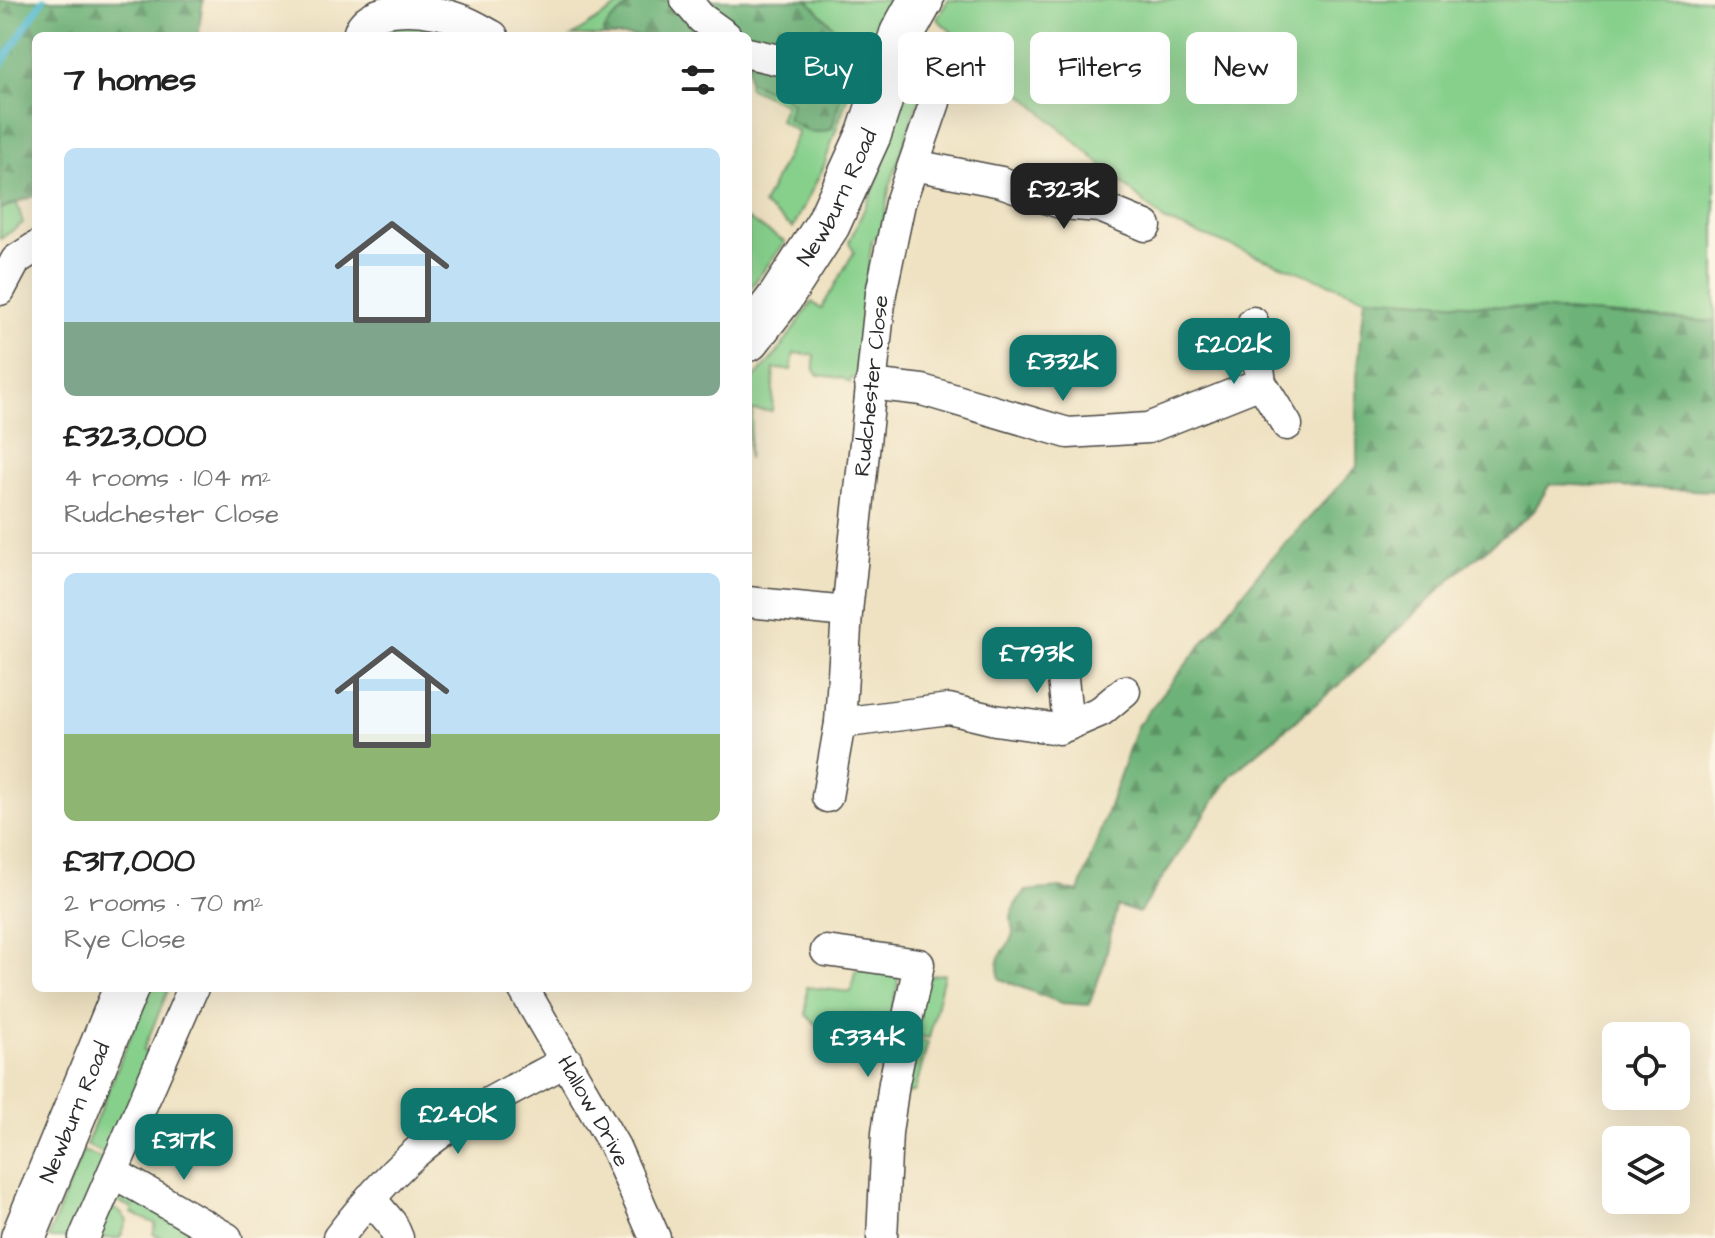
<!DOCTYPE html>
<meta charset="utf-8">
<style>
body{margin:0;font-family:"Architects Daughter",sans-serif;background:#f2f2f2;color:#222;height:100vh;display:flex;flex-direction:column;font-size:30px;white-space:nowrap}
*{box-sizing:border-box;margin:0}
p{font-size:26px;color:#767676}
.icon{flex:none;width:44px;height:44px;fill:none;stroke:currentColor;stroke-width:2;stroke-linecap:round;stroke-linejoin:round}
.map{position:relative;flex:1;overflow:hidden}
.sheet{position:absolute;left:32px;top:32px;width:720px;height:960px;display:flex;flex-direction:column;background:#fff;border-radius:12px;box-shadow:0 8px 32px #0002}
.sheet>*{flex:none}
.top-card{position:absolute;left:776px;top:32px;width:760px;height:72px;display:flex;gap:16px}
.tools{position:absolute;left:1602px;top:1022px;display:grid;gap:16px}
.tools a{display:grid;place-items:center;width:88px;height:88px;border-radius:12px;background:#fff;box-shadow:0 8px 32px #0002;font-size:40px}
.price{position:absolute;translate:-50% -68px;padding:0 18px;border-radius:16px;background:#0f766e;color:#fff;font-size:26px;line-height:52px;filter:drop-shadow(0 2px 4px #0008)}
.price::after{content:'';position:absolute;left:50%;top:48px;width:24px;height:18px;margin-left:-12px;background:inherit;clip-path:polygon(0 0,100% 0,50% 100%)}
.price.selected{background:#222;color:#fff}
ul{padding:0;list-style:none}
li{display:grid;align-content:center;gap:16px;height:424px;padding:0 32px}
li+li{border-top:2px solid #e0e0e0}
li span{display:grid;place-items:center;height:248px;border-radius:12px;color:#555}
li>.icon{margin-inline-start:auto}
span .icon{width:144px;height:144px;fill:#fffc;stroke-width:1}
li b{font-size:34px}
h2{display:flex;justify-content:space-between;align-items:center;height:96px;padding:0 32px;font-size:34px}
.tag{padding:0 28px;border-radius:12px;background:#fff;box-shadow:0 8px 32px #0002;font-size:28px;line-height:72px}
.tag.selected{background:#0f766e;color:#fff}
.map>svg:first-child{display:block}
</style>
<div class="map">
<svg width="1715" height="1238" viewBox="0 0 1715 1238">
<defs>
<pattern id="forest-firs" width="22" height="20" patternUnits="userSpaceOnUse" patternTransform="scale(2)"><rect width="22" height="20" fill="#6db278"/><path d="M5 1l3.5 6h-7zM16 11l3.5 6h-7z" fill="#5a9163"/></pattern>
</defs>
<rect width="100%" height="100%" fill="#fcf5e5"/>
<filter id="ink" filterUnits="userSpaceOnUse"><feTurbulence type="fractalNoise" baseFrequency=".0125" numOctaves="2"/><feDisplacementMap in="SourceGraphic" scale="16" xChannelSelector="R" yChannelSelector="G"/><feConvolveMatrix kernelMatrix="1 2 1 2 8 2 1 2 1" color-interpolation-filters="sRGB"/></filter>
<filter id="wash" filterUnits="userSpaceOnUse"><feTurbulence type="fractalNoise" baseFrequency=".006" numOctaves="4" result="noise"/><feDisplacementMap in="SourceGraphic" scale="32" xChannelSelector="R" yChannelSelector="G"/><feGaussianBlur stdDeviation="1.8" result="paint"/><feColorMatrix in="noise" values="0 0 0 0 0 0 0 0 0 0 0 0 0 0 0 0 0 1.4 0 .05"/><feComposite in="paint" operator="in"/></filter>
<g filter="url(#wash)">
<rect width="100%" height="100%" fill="#efe2c2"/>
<g fill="#87d08c" stroke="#597e5c" stroke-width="2">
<polygon points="628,0 681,0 720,36 572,36"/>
<polygon points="691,0 891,0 871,39 863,41 856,56 748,47 748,36 732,36"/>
<polygon points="948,0 1715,0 1715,322 1365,297 1165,221 937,19"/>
<polygon points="432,23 428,36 366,36 372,25"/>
<polygon points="927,33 937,38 952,79 948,90 924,84 889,189 882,231 872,240 866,287 874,295 871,310 863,314 857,363 860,368 859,378 851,378 850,383 842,378 818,375 814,369 814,355 794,353 791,370 774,369 772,411 753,410 748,459 748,385 778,352 812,302 821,309 854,252 849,242 879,177 909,70"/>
<polygon points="748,57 858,65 823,168 793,228 763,205 798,132 779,120 785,104 748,87"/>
<polygon points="17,203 23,223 0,239 0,209"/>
<polygon points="748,219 785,242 748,291"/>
<polygon points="859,968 897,972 898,984 885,1036 818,1026 806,1015 807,987 851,992 855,972"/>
<polygon points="944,974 929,1038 911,1034 927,979 933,975"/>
<polygon points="150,988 169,988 143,1051 152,1056 109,1156 86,1145"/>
<polygon points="910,1038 928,1042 915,1091 899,1097"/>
<polygon points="83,1151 108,1161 74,1238 48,1238"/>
<polygon points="121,1195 133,1199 209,1238 162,1238 153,1234 156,1224 131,1213 133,1208 113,1200 115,1196"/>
<polygon points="108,1205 122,1214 127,1221 120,1238 93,1238"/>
</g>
<g fill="url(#forest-firs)" stroke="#4c6e52" stroke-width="2">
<polygon points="0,0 203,0 198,36 36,36 36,195 0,209"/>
<polygon points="635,0 673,0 711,36 604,36 603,32 610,22"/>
<path d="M701 0H808L838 32 857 41 851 49C836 51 821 54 806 55 762 55 733 27 701 0Z"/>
<path d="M748 62 834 77 844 84 832 128C814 137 803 130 787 119L792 103 784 97 748 81Z"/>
<path d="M1365 297 1715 322V491L1550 484 1533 512 1464 567 1348 677 1232 774 1139 913 1117 906 1104 964 1089 1005 1061 1003 1000 979C992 948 1009 955 1013 932 1013 928 1011 923 1011 919 1012 907 1018 900 1026 891L1059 888 1079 892 1137 726 1265 565 1357 467V376Z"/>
</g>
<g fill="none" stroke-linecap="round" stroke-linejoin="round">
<polyline stroke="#52bad0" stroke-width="7" points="0,66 43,0"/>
</g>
</g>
<g filter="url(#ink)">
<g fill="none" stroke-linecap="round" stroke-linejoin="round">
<defs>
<g id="street">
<polyline points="686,0 701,18 726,36"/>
<path d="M358 36C364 0 433 9 459 19 471 23 482 30 493 36"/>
<polyline points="748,53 805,66 895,56"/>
<polyline points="914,165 1001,182 1063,204 1100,207 1146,226"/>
<polyline points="0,290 16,260 36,247"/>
<polyline points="1253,322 1261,383 1287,425"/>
<polyline points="870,384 922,390 1068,433 1148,428 1261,383"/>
<polyline points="748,602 847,612"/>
<polyline points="1061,660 1068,725"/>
<polyline points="840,723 949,709 995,720 1059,729 1101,711 1125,691"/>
<path id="s1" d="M827 797 840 723 847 612 881 293 900 203 935 102"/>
<polyline points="826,951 919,964 894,1083 887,1133 882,1238"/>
<path id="s2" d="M523 988 615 1147 655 1238"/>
<polyline points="114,1173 227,1238"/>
<polyline points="370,1198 392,1224 398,1238"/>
<polyline points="84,1238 193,988"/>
<path d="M338 1238C361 1208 385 1180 413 1155 458 1115 515 1089 567 1061"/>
</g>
<g id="primary">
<path id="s3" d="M748 339 780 298 828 224 869 134 902 34 921 0"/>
<path id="s4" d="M23 1238 126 988"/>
</g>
</defs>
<use href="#street" stroke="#484642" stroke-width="33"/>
<use href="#primary" stroke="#484642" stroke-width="47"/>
<use href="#street" stroke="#fff" stroke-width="30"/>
<use href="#primary" stroke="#fff" stroke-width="44"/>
</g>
</g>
<g text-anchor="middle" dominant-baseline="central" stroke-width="6" stroke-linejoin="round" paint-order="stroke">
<g font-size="22" fill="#2b2b2b" stroke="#fcf5e5">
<text stroke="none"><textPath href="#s3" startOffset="168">Newburn Road</textPath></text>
<text stroke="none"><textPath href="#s1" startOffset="414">Rudchester Close</textPath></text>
<text stroke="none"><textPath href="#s2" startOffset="142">Hallow Drive</textPath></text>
<text stroke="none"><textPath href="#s4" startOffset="136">Newburn Road</textPath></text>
</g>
</g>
</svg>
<div class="tools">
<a><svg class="icon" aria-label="locate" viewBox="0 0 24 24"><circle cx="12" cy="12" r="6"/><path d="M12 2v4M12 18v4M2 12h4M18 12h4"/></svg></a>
<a><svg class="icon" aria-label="layers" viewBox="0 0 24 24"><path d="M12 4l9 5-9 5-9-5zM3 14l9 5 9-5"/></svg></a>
</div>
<b class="price selected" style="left:1064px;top:231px">£323K</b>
<b class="price" style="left:1234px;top:386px">£202K</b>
<b class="price" style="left:1063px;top:403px">£332K</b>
<b class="price" style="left:1037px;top:695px">£793K</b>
<b class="price" style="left:868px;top:1079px">£334K</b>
<b class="price" style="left:458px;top:1156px">£240K</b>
<b class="price" style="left:184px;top:1182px">£317K</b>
<div class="top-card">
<a class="tag selected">Buy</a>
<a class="tag">Rent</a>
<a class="tag">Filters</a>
<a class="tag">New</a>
</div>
<section class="sheet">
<h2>7 homes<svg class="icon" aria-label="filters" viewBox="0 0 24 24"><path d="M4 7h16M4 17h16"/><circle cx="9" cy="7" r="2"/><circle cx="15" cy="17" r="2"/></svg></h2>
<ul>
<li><span style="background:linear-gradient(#bfe0f5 70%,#7fa58c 0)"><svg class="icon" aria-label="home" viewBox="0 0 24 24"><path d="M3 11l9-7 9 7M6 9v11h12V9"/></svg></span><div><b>£323,000</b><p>4 rooms · 104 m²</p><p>Rudchester Close</p></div></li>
<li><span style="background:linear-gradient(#bfe0f5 65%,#8fb573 0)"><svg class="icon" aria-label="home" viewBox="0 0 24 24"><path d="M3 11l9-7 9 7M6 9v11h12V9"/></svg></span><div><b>£317,000</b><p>2 rooms · 70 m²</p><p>Rye Close</p></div></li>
</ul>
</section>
</div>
